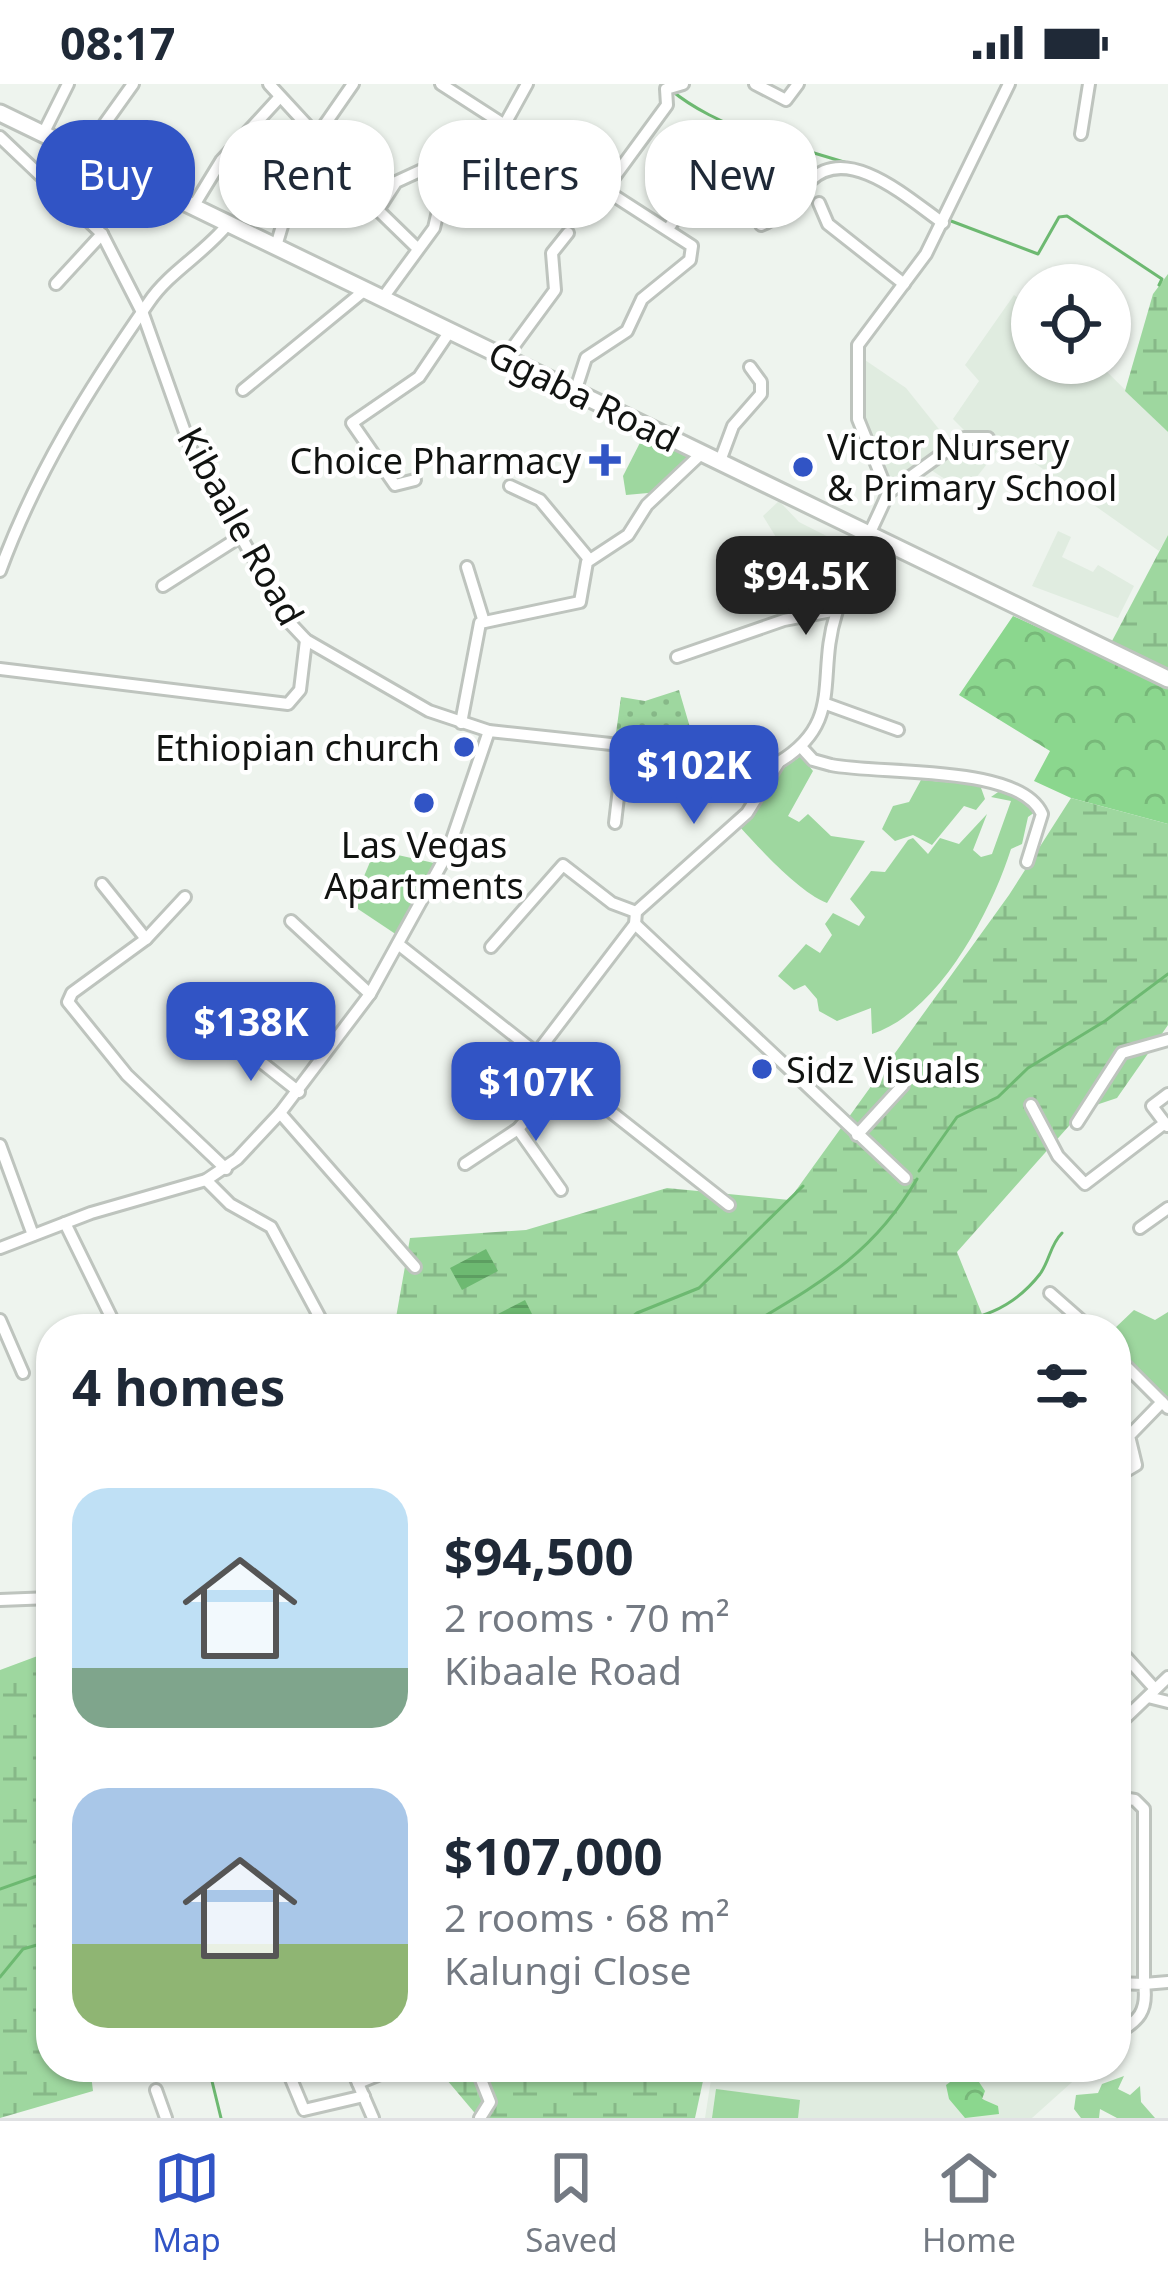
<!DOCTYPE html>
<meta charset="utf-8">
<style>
body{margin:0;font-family:"Noto Sans",sans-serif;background:#f6f6f7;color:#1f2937;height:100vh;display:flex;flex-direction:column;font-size:45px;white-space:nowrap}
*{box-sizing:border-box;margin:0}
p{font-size:39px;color:#747a83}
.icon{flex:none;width:66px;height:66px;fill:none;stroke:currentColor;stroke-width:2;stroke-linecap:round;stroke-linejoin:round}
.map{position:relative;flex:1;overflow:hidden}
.details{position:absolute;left:36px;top:1230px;width:1095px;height:768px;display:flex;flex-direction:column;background:#fff;border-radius:48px;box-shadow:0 3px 9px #0004}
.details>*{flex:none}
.top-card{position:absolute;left:36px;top:36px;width:1098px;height:108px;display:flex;gap:24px}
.tools{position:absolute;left:1011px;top:180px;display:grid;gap:24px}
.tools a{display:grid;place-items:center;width:120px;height:120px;border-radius:50%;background:#fff;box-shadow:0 3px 9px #0004;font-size:60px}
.price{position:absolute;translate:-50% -102px;padding:0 27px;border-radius:24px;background:#3154c5;color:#fff;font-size:39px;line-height:78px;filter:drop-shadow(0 3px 6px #0008)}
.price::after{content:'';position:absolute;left:50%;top:72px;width:36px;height:27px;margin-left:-18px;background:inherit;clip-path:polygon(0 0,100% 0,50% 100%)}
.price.on{background:#222;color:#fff}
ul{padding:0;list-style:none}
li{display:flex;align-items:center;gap:36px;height:300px;padding:0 36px}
li span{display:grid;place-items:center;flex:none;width:336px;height:240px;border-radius:36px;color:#555}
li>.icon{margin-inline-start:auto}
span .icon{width:144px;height:144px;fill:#fffc;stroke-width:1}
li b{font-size:51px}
h2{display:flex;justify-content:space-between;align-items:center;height:144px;padding:0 36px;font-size:51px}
.tag{padding:0 42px;border-radius:48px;background:#fff;box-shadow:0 3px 9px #0004;font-size:42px;line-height:108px}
.tag.on{background:#3154c5;color:#fff}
.status{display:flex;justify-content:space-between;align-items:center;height:84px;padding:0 60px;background:#fff;direction:ltr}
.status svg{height:33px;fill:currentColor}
.tab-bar{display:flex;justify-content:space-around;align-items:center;height:168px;border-top:3px solid #e0e1e3;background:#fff;font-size:33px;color:#747a83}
.tab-bar a{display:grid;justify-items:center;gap:6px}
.tab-bar .on{color:#3154c5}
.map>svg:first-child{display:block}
</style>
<div class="status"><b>08:17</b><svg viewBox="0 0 49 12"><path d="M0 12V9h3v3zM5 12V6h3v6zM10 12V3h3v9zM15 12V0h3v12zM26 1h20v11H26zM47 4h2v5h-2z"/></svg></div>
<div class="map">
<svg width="1168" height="2034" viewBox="0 0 1168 2034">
<defs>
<pattern id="forest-crowns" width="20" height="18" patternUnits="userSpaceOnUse" patternTransform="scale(3)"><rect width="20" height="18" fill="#8bd78e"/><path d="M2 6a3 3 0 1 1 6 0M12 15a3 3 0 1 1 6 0" fill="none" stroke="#77b879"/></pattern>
<pattern id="wetland-marsh" width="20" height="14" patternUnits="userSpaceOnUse" patternTransform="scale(3)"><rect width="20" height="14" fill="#9ed79f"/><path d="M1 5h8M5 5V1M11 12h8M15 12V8" fill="none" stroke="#87b888"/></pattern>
<pattern id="garden-dots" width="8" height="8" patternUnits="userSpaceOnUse" patternTransform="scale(3)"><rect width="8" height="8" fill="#9ed79f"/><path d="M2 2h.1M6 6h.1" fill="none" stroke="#87b888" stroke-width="1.8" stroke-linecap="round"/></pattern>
<pattern id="water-rules" width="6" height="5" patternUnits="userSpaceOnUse" patternTransform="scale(3)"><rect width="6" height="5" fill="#6db971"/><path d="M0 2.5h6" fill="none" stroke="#5d9e61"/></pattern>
</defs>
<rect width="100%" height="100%" fill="#eef4ee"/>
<g fill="#e0ece0">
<polygon points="1014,211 1032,225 1032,279 1098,279 1168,348 1168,451 1159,467 989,347 966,348 953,335 979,297 965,281"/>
<polygon points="862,274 906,304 950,359 893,403 861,326"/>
<polygon points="979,356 997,367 965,408 928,384 958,360"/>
<polygon points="779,417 799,438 860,469 829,522 819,523 763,432"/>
<polygon points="1058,447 1071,453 1062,473 1093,488 1098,481 1134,502 1118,534 1032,502"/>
<polygon points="713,1983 1073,1983 1080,1991 1032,2034 705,2034"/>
</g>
<g fill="#9ed79f">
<polygon points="647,345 696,369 659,408 626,411 623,392"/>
<path d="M801 672 813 687 788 732 799 738 808 730 831 752 865 757 827 819C798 807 762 767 740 743L776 689Z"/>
<polygon points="921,696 980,701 985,715 976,726 964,722 932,761 913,751 895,757 882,745 893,722 909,718"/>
<path d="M1012 708 1035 728 1028 733 1022 760 1011 765C992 825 940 928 872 950L871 924 837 937 819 927 817 915 805 901 794 906 778 892 806 860 820 869 832 851 825 840 833 829 859 842 865 833 850 815 871 787 885 788 908 756 913 754 928 770 940 754 959 760 987 730 973 766 981 773 992 770 1011 717 991 713 1001 706Z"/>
<polygon points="375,766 434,779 397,851 352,821"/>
<polygon points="1134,1226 1155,1236 1168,1228 1168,1319 1124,1279 1114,1245"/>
<polygon points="1124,1992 1118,2005 1130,2011 1140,2002 1141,2018 1155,2034 1117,2034 1100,2025 1099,2034 1081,2034 1074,2025 1076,2011 1098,2009 1102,2000"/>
<polygon points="716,2005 800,2016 798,2034 712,2034"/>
</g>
<g fill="url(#forest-crowns)">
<polygon points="1013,532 1168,603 1168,740 1071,714 1034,697 1050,667 959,611"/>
<polygon points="957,1993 979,1998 985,2007 982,2015 998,2022 999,2030 965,2034 949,2015 946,2001"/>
</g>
<g fill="url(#wetland-marsh)">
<polygon points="1168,190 1168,348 1125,307 1153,210"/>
<polygon points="1168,451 1168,598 1112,557"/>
<polygon points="1071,714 1168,740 1168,941 1117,1014 1084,1025 957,1168 988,1245 394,1245 410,1154 526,1146 667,1104 789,1116 1009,811"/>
<polygon points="51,1567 51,1983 90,1983 93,2007 0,2034 0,1586"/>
<polygon points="436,1983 706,1983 695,2034 479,2034"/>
</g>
<polygon fill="url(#garden-dots)" points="679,606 694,657 616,649 621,613 645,617"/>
<g fill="url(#water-rules)">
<polygon points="486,1165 498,1187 462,1206 450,1184"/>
<polygon points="525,1216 535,1236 517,1245 469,1245"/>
</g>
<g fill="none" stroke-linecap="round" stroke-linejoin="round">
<g stroke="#6db971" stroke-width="3">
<path d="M671 6C710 39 764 51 809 78L814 69 854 81"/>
<polyline points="885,93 927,121"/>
<polyline points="951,137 1038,170 1059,133 1067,132 1162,195 1159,201"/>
<polyline points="919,1087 957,1033 998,1013 1028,984 1105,937 1168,890"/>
<polyline points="617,1245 637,1229 699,1204 803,1102"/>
<path d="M743 1245C818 1200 872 1172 917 1095"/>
<path d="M926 1245C974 1235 1009 1230 1040 1190 1050 1176 1050 1161 1062 1149"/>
<polyline points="0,1805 51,1787"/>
<polyline points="0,1893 23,1865 51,1857"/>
<polyline points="210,1989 221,2034"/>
</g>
<defs>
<g id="street">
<polyline points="269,0 316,51"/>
<polyline points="441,0 692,162 690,176 642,215 627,247 586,274 575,308"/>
<polyline points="755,0 786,16 798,0"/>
<polyline points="506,38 527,0"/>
<polyline points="43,50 68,0"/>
<polyline points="1081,50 1089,0"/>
<path d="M0 53 102 150 143 230 191 365 290 539 306 556 429 627 489 647 779 678C845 638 816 592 836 530 848 489 871 449 888 409L858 335V261L926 170 1009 0"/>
<polyline points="83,70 133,0"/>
<polyline points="607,103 667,21 666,5 683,0"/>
<polyline points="819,119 828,140 904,200"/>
<polyline points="193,123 221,77 278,15"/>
<path d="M761 141C782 133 795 112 810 97 848 58 911 117 943 139"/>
<polyline points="668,145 716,75"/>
<polyline points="276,162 303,72 353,0"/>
<polyline points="56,200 102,150"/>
<polyline points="382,215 434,144 444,101 422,86 396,98 378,126 416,163"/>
<polyline points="505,274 555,206 552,169 568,149"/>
<polyline points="243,306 365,206"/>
<polyline points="720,377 733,342 761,310 761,298 750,283"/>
<polyline points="415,396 395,401 352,339 419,293 450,247"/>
<polyline points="510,402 540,416 589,475"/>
<polyline points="888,409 964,354 988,354"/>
<polyline points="467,483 484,538"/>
<path d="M0 487C36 389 89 304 149 218 169 188 205 169 228 140"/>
<polyline points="163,502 243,451"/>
<polyline points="677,573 784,536 837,526"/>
<polyline points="0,585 288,620 300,606 306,556"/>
<polyline points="826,620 898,646"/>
<polyline points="461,639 480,539 580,518 587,478 628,451 647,421 702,369"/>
<path d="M802 664 813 676 831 681C881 691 1020 680 1042 730L1027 778"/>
<polyline points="615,739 624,661"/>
<polyline points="102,800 146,855"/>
<polyline points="185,813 146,855 72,909 68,918 127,991 226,1085"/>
<polyline points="291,837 370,910"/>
<polyline points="635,840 905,1094"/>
<polyline points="398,860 729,1121"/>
<polyline points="491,863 563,781 612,819 636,828"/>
<polyline points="232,955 299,1008"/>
<polyline points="539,966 635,840 636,828 747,729 779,678"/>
<polyline points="1031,1021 1058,1072 1085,1100 1165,1039"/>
<polyline points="280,1029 415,1183"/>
<polyline points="1077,1039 1122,969 1168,956"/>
<polyline points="1167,1042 1152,1022 1168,1010"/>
<polyline points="518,1045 561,1106"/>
<polyline points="857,1051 903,1001"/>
<polyline points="0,1061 33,1151"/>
<polyline points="465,1080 518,1045 564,991"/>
<polyline points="206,1096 230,1120 271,1143 326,1245"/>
<polyline points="65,1139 117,1245"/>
<polyline points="1140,1144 1168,1124"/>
<polyline points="0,1164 91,1129 206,1096 237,1075 280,1029 370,910 447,770 489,647"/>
<polyline points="1050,1209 1091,1245"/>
<polyline points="0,1236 23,1289"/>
<polyline points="1116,1272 1168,1324"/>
<polyline points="1116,1393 1136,1381 1129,1352 1162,1318"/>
<polyline points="0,1516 51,1514"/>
<polyline points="1116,1562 1155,1605"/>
<polyline points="1148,1613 1168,1618"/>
<polyline points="1116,1643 1168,1593"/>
<polyline points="1116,1713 1135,1716 1144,1725 1144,1900 1168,1898"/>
<path d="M1116 1899 1144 1900C1148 1927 1139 1937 1116 1950"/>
<polyline points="286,1983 304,2026 364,2012"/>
<polyline points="351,1983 373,2034"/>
<polyline points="476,1983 490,2018 480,2034"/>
<polyline points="358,1999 397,1983"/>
<polyline points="156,2006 166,2034"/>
</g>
<polyline id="secondary" points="0,29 1168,595"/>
</defs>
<use href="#street" stroke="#bec4be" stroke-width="16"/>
<use href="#secondary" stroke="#bec4be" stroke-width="21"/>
<use href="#street" stroke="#fff" stroke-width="10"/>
<use href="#secondary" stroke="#fff" stroke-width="15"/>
</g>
<g fill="#3154c5" stroke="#fff" stroke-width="4.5">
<path d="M599 358h12v12h12v12h-12v12h-12v-12h-12v-12h12z"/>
<circle cx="803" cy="383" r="12"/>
<circle cx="464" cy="663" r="12"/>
<circle cx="424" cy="719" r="12"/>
<circle cx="762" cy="985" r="12"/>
</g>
<g text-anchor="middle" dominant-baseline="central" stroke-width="9" stroke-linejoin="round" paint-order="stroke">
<g font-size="36" fill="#111311" stroke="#fff">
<text transform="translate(584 312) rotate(26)">Ggaba Road</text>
<text transform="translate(241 442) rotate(61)">Kibaale Road</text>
</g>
<g font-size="36" fill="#111311" stroke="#fff" text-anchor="start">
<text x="827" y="362">Victor Nursery<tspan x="827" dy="41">&amp; Primary School</tspan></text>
<text x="581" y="376" text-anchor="end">Choice Pharmacy</text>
<text x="440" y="663" text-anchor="end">Ethiopian church</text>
<text x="424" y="760" text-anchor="middle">Las Vegas<tspan x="424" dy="41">Apartments</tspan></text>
<text x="786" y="985">Sidz Visuals</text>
</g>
</g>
</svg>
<div class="tools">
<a><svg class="icon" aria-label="locate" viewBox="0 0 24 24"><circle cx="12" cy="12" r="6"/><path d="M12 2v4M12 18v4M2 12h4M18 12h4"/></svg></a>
</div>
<b class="price on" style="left:806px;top:554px">$94.5K</b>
<b class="price" style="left:694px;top:743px">$102K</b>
<b class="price" style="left:251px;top:1000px">$138K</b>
<b class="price" style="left:536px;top:1060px">$107K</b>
<div class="top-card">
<a class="tag on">Buy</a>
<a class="tag">Rent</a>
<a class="tag">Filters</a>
<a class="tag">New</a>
</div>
<section class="details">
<h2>4 homes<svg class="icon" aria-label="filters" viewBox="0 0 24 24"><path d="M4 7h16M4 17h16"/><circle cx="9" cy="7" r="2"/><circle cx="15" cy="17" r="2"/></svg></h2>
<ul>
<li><span style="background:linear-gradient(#bfe0f5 75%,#7fa58c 0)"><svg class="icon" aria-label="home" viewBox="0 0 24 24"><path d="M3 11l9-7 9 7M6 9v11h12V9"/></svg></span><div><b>$94,500</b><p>2 rooms · 70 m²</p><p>Kibaale Road</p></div></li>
<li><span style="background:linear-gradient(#a9c7e8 65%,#8fb573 0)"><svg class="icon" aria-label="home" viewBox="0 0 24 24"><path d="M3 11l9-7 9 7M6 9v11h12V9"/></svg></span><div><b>$107,000</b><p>2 rooms · 68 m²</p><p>Kalungi Close</p></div></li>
</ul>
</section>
</div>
<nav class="tab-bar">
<a class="on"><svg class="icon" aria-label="map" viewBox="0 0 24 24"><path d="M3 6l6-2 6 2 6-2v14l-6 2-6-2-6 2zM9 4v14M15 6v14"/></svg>Map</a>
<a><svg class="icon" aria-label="saved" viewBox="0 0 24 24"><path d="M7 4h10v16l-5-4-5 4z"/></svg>Saved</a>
<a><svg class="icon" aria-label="home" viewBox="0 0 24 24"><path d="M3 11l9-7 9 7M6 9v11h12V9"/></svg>Home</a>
</nav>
